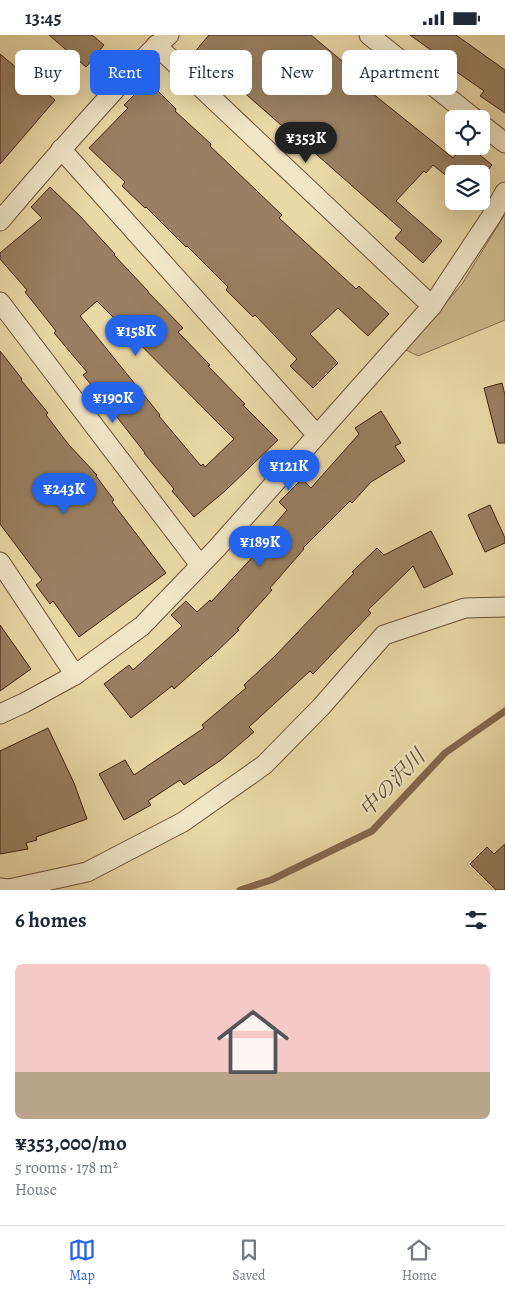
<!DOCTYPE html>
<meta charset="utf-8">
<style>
body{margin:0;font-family:Alegreya,"Noto Serif JP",serif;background:#f2f2f3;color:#1f2937;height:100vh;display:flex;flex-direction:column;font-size:19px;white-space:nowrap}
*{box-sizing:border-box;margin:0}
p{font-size:16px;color:#747a83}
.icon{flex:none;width:28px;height:28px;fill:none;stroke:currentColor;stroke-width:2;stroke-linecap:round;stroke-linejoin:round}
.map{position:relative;height:855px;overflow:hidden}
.sheet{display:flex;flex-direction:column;background:#fff;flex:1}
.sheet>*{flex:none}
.banner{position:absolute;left:15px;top:15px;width:475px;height:45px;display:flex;gap:10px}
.buttons{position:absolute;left:445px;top:75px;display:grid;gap:10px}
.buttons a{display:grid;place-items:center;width:45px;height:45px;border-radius:8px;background:#fff;box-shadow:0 5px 20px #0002;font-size:25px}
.price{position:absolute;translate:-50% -42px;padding:0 11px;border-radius:18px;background:#2563eb;color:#fff;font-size:16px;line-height:32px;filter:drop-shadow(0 1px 2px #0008)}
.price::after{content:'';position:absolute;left:50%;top:30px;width:15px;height:11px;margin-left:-8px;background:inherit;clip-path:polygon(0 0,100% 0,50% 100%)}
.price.on{background:#222;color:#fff}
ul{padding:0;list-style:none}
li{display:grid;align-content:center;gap:10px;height:265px;padding:0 15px}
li+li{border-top:1px solid #e0e1e3}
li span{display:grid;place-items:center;height:155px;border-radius:8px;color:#555}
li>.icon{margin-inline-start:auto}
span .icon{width:90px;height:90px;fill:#fffc;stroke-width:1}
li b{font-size:21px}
h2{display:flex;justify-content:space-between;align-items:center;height:60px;padding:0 15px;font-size:21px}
.pill{padding:0 18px;border-radius:8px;background:#fff;box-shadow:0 5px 20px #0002;font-size:18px;line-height:45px}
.pill.on{background:#2563eb;color:#fff}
.status{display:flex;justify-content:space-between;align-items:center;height:35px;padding:0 25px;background:#fff;direction:ltr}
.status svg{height:14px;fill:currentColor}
.dock{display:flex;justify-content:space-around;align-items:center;height:70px;border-top:1px solid #e0e1e3;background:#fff;font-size:14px;color:#747a83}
.dock a{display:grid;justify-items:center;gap:2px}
.dock .on{color:#2563eb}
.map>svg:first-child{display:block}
</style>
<div class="status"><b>13:45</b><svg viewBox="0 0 49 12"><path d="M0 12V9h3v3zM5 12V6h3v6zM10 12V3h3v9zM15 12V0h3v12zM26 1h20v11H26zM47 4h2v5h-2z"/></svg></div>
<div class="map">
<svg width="505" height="855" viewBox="0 0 505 855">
<rect width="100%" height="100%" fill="#ead8a7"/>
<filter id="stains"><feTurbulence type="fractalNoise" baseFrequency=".004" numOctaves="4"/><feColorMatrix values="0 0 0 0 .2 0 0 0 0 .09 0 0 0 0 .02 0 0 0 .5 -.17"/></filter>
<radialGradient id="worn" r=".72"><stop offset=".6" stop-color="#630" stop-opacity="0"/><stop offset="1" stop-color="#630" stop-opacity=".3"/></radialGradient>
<polygon fill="#cdb98e" stroke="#886c50" points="505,179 505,285 418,321 406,315 462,249"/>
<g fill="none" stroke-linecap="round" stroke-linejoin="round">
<polyline stroke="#85694e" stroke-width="7" points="240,855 271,845 372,796 445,718 505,676"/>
</g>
<g fill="#998060" stroke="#422013" fill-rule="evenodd">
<polygon points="49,0 92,0 104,10 86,32"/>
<polygon points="209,0 311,0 342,26 343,25 372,48 367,54 453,123 462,111 469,111 492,130 481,144 481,139 454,139 454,147 433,130 426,138 424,136 396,166 442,206 423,228 395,203 402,195 307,111 306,112 223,39 220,42 193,19"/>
<polygon points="410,0 456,0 505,35 505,78 480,61 484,56 441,26 442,23"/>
<polygon points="0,19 55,65 0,129"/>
<polygon points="148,46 176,74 175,76 211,109 210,111 282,180 279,183 356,254 359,251 389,279 368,301 338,273 310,299 338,328 313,353 290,331 297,324 255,280 253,282 226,255 228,252 187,211 186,212 146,172 145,173 122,151 125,147 89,113 128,73 124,70"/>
<path d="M50 152 80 181 115 219 114 220 148 256V257L183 293 178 297 210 330 208 331 245 369 243 370 278 405 225 456 194 482 172 456 174 454 144 418H145L113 377H114L83 340 87 337 54 298 56 296 25 257 27 255 0 224V218L42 183 31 172ZM97 266 234 404 205 432 203 429 201 431 159 381 160 380 80 281Z"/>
<polygon points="0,316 22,344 21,345 48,378 46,380 69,410 97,440 96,441 114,465 112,467 166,538 79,602 53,566 50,569 36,550 42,545 0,489"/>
<polygon points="502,348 505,360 505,408 498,408 484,353"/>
<polygon points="381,376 401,408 395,411 405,426 371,447 352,468 350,466 303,513 304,514 270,553 272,555 237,594 239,595 211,622 211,621 174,654 172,651 131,683 104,649 129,630 133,635 182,591 171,580 186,566 197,577 210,565 211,567 259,515 255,512 287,475 279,467 302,444 311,453 359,399 355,393"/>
<polygon points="490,470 505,503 505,508 485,517 468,480"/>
<polygon points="431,496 453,539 424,553 413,531 368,575 371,578 313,639 310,636 249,692 254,697 221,725 184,750 180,745 148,766 151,770 124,785 99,739 125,725 134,740 204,693 202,690 246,653 244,650 275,621 354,538 352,537 377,513 384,520"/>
<polygon points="0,590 31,634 0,656"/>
<polygon points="48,693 74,748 87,784 36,802 37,805 26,808 28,814 0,819 0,716"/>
<polygon points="505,809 505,855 496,855 470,829 487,812 494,819"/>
</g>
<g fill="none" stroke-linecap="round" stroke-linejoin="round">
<defs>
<g id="minor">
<polyline points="369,0 475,84"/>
<polyline points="156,10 432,271"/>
<polyline points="481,89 505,108"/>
<polyline points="61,114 317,400"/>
<path d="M0 186C34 146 68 107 103 68 124 45 145 19 169 0"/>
<polyline points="0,267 200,530"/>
<polyline points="0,527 75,640"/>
<polyline points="0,679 24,668 75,640 142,591 217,513 432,271 491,182 505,157"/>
<polyline points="0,853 9,854 87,837 183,787 264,730 321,672 384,600 465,573 505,572"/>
</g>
</defs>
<use href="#minor" stroke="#6c4e38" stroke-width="21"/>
<use href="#minor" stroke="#f1e6c6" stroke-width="19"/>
</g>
<g text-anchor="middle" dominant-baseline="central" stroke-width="4" stroke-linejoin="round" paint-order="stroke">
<g font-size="21" font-style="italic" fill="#634430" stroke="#f1e6c6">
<text transform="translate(392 748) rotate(-46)">中の沢川</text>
</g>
</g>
<rect width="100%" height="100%" filter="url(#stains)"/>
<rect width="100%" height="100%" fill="url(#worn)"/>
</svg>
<div class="buttons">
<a><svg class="icon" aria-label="locate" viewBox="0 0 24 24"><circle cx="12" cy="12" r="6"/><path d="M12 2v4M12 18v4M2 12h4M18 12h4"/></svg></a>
<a><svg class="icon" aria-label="layers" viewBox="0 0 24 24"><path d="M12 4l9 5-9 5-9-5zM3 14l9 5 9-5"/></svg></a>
</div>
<b class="price on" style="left:306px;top:129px">¥353K</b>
<b class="price" style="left:136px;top:322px">¥158K</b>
<b class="price" style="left:113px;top:389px">¥190K</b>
<b class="price" style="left:289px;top:457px">¥121K</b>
<b class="price" style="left:64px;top:480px">¥243K</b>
<b class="price" style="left:260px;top:533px">¥189K</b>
<div class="banner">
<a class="pill">Buy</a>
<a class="pill on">Rent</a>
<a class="pill">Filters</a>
<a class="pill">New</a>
<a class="pill">Apartment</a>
</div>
</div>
<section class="sheet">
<h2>6 homes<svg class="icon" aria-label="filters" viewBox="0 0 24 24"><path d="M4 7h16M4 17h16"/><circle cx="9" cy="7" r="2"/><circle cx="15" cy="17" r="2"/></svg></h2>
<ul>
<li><span style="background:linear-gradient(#f6c9c9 70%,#b9a48a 0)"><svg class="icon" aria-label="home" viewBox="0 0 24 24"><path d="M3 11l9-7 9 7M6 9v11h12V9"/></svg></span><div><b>¥353,000/mo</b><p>5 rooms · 178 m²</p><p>House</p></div></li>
</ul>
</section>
<nav class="dock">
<a class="on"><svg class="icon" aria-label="map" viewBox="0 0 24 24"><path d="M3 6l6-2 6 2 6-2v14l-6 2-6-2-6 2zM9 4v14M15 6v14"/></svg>Map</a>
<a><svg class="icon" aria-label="saved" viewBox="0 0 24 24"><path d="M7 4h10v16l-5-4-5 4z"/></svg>Saved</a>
<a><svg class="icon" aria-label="home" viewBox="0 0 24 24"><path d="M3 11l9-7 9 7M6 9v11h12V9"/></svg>Home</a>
</nav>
